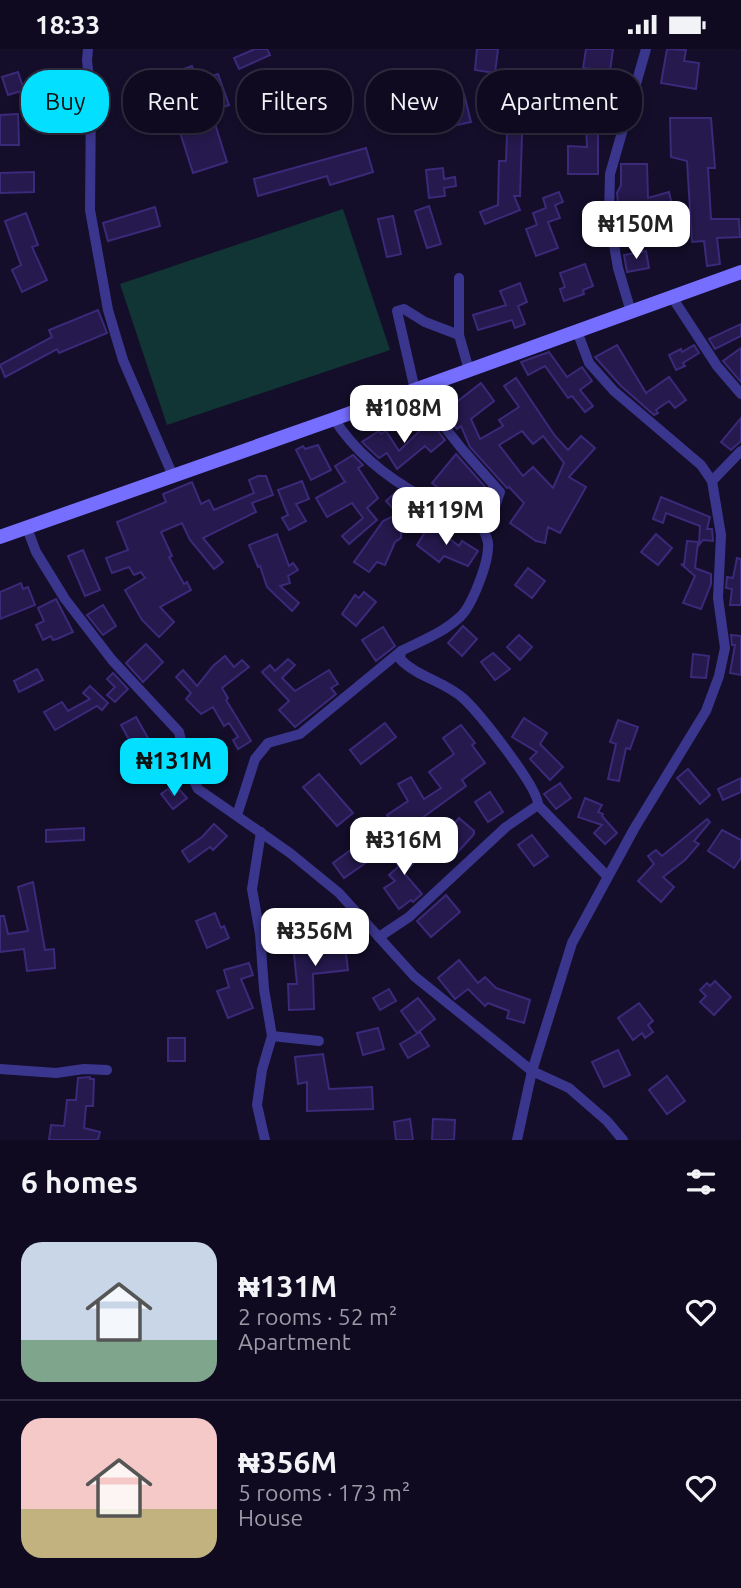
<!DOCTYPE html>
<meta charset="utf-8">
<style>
body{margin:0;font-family:Ubuntu,sans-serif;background:#1d182d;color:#f1f3f6;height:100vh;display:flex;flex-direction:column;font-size:26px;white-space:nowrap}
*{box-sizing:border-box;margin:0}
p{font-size:23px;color:#9b9aa5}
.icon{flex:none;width:38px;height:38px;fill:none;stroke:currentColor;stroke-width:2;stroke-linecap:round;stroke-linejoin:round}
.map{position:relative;height:1091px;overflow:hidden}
.details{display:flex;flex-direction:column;background:#0f0a20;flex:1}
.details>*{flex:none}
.banner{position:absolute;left:21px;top:21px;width:700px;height:63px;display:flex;gap:14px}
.price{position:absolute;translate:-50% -60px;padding:0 16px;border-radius:14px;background:#fff;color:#222;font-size:23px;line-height:46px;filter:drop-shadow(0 2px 4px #0008)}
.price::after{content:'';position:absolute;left:50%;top:42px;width:21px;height:16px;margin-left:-10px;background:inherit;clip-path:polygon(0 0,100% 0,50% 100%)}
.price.selected{background:#03e0ff;color:#111}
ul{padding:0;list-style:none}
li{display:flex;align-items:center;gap:21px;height:175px;padding:0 21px}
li+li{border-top:2px solid #2f2b3e}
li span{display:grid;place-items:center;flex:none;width:196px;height:140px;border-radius:21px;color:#555}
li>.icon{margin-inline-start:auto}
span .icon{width:84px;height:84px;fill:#fffc;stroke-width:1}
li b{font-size:30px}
h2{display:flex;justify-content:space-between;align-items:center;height:84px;padding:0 21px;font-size:30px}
.chip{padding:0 24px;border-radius:28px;background:#0f0a20;box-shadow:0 4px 10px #0003,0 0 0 2px #2f2b3e;font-size:24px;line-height:63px}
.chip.selected{background:#03e0ff;color:#111}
.status{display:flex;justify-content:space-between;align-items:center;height:49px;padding:0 35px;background:#0f0a20;direction:ltr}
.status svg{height:19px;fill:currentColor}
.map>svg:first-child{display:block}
</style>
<div class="status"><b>18:33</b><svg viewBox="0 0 49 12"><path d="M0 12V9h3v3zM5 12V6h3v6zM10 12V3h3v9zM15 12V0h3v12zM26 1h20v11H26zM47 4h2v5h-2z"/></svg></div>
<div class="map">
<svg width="741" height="1091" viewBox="0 0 741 1091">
<rect width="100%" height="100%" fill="#140e2a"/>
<polygon fill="#113534" points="343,160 390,301 167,376 120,235"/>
<g fill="#25194d" stroke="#3b297a" stroke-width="2" fill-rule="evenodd">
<polygon points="255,0 267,0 270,6 239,20 234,9"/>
<polygon points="477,0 498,0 495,24 475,21"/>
<polygon points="586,0 613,0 610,22 583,19"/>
<polygon points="667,0 686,1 684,12 699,14 696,40 661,34"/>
<polygon points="192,17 197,32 218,25 229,56 211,62 227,113 193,124 177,74 159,81 148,50 172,41 166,26"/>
<polygon points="18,23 24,41 8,46 2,28"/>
<polygon points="464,45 471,73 457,76 451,48"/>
<polygon points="568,47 602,49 601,55 578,52 579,63 586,64 586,70 544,71 544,63 569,63"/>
<polygon points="508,55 523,56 520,147 514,147 520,161 485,175 480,163 498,156 499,112 506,112"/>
<polygon points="18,65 19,96 0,96 0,66"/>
<polygon points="670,69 711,69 715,119 708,119 711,170 739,170 740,188 717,189 720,215 707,217 704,192 692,193 687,112 671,108"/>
<polygon points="598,78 598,125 568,125 568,97 587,98 586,79"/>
<polygon points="366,99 373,123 330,136 327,127 258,147 254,130"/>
<polygon points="621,115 647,115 648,149 669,143 674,164 653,170 651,162 619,164 617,144 621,136"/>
<polygon points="443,119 444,130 455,128 456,137 444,139 445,147 429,149 426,121"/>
<polygon points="34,123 34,143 0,144 0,124"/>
<polygon points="559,143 563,153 555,156 560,169 548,173 558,199 536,207 526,180 537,176 533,164 546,159 543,149"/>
<polygon points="429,157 441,195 427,199 415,162"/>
<polygon points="155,158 160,177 108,192 103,174"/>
<polygon points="26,164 38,196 32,198 47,231 22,243 12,221 21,216 5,172"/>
<polygon points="393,167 401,205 387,208 378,170"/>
<polygon points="646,202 649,219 627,223 624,206"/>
<polygon points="585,215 593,237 583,241 584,245 564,252 560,240 565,238 560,224"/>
<polygon points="520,234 527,253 518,257 525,275 515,279 512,271 478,281 473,266 506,256 500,242"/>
<polygon points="98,261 107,284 59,304 57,300 5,328 0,316 52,288 49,281"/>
<polygon points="741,275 741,287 715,300 709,290"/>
<polygon points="617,296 646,344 669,328 686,351 675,359 669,352 656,361 658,364 654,366 620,336 595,308"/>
<polygon points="694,296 699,304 683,314 685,317 676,321 669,306 681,300 682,303"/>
<polygon points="741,299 741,333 723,312"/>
<polygon points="549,303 567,328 582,318 592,332 580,341 593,357 585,363 572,347 568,349 545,317 528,326 521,313"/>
<path d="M516 329 555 387 568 401 581 387 595 399 569 428 586 438 560 484 548 478 545 494 536 492 510 474 524 454 509 438 507 439 470 398 461 377 457 380 444 363 481 334 494 352 471 370 480 390 503 377 499 371 519 358 504 337ZM522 382 533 395 543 387 564 414 553 439 533 418 523 427 499 396Z"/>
<polygon points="741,369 741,392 731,401 721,393"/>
<polygon points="430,372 445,391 431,403 425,397 397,420 387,404 379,409 362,393 379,382 381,385 386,382 399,402"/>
<polygon points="318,396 331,421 311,431 296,401 303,397 305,400"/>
<polygon points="456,405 487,440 478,453 467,446 465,449 461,448 457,453 454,451 432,434"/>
<polygon points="353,406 363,416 358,419 378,449 367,459 377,471 349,495 342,487 363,469 352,454 327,468 316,449 345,433 335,417"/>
<polygon points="258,427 266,427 273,446 252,454 256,463 203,489 223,513 214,520 190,491 182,474 161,483 172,507 169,508 184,535 187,533 191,541 160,558 174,573 159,588 142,571 125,541 145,529 141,523 134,526 129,518 112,524 106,509 128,501 117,473 166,453 163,445 192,433 201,455 209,451 214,461 254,444 249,431"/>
<polygon points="302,432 309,450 296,455 306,472 289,481 282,469 288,466 278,441"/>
<polygon points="397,442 411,450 429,471 423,477 414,468 396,476 401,483 401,489 395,493 385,516 377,513 369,523 354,513 383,472 398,465 386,452"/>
<polygon points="661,448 710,468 707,480 712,480 713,492 703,491 699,496 700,477 666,464 663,474 653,470"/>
<polygon points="430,475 459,497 462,492 478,502 468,517 444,507 439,513 417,496"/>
<polygon points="277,485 289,517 293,514 298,521 288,527 290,534 280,537 299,554 292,562 267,538 260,517 258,518 249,496"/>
<polygon points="656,485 672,499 658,516 641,503"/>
<polygon points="687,492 698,493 695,519 711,525 711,535 701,560 683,554 695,527 681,515 684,516"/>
<polygon points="83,501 100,541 85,547 68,507"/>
<polygon points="737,509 741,510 741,556 730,556 732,540 726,539 727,528 733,529"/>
<polygon points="528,519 545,532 532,549 515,536"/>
<polygon points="21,534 23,540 28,538 35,556 0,570 0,543"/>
<polygon points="364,543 376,553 356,577 342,565 355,546 359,549"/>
<polygon points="56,550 73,583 57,590 53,591 51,587 43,591 36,576 44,572 38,559"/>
<polygon points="103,556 116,577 103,586 87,566"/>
<polygon points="463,577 477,590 462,607 448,594"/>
<polygon points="383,578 395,597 376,612 362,591"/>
<polygon points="519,586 532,598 520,611 507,598"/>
<polygon points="731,586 741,587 741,626 730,624 735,596 732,596"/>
<polygon points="146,595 163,613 143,633 126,614"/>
<polygon points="493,604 510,620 495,631 481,613"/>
<polygon points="693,605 709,607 706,629 691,628"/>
<polygon points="225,607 234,618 242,611 249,618 222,639 228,649 226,651 251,692 238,700 233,691 238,688 229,674 224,677 213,658 201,665 186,650 191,644 176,628 183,621 197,637 213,617"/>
<polygon points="288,610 295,616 282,629 295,642 329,621 338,635 331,639 336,645 295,678 279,661 289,652 262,623 270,616 275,622"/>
<polygon points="37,620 43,631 19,643 14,632"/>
<polygon points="113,624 128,640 115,653 107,646 115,638 107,630"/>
<polygon points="90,637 108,654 102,661 97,657 55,681 44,663 62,653 68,662 90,650 83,644"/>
<polygon points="136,668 148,689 132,696 121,676"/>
<polygon points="524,669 547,684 540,695 563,718 550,731 530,710 537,703 512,688"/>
<polygon points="618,671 638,678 630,700 626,699 619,732 608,730 616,695 610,693"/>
<polygon points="385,674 396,688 361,715 350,701"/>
<polygon points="461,676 475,694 472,696 485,714 462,731 466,737 400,785 387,766 408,752 398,735 411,728 424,750 441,739 429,723 454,705 443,689"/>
<polygon points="688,720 710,746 700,755 677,729"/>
<polygon points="319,725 353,764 337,777 303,738"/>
<polygon points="741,729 741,743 723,751 718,740"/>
<polygon points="560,734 571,749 556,760 544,745"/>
<polygon points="168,740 173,746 180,741 187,749 173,760 161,745"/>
<polygon points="490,743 503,763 488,773 475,753"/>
<polygon points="585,749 602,756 598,763 603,765 602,767 617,784 605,795 594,784 602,776 578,768"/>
<polygon points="459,769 474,782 474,785 457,804 441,790"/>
<polygon points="707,770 710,773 694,792 699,795 685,811 663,828 674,838 661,853 638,832 654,815 648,807 656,801 662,807"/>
<polygon points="214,775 227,787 213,801 210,798 189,813 182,802 202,788"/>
<polygon points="84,779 84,791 46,793 46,781"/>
<polygon points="370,781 384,801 344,829 333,814 356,797 353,793"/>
<polygon points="722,781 741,791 741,809 734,819 708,802"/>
<polygon points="532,786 548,807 534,817 518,796"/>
<polygon points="410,792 423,804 404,824 422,845 413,853 411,851 399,860 384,839 395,832 389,826 399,817 393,811"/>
<polygon points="33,833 45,901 54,900 55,919 27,922 24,900 0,903 0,867 4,867 8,885 28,882 18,838"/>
<polygon points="446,846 460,863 431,888 417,872"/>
<polygon points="215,864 221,879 224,877 229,889 207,899 196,872"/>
<polygon points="344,888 348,921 313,925 314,960 289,961 288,935 297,935 293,895"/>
<polygon points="459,911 478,934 485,928 496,939 530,951 524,974 507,969 509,962 488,954 485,957 468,940 455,950 438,929"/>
<polygon points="249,914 253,926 241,930 253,959 228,969 217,942 229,938 224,921"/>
<polygon points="715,932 731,948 714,966 700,953 706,947 700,941 707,934 710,937"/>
<polygon points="389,940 396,952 380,961 373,949"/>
<polygon points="418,949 435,970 417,984 401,962"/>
<polygon points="639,954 653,972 648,976 653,983 645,989 642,984 633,991 618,969"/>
<polygon points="378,979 384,1000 363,1006 357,984"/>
<polygon points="420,983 429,997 408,1009 400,995"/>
<rect x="168" y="989" width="17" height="23"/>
<polygon points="618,1001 630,1026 604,1038 592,1013"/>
<polygon points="323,1005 329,1040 372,1038 373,1060 307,1062 307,1033 298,1035 295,1008"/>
<polygon points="667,1027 685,1052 667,1065 649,1041"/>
<polygon points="90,1028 90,1030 94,1030 93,1057 86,1057 84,1079 100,1083 98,1091 49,1091 51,1076 64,1077 67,1051 76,1051 78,1029"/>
<polygon points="410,1070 413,1091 396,1091 394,1073"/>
<polygon points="433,1070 455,1071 454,1091 432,1091"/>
</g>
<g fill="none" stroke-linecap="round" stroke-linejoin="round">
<g stroke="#3b368d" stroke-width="10">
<polyline points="88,0 87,12 91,45 90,161 108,261 123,311 173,427"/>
<polyline points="541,38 634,43"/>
<polyline points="459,229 459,286 469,321"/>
<polyline points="672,248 717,317 741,345"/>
<polyline points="631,263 618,219 609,167 610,125 646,0"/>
<polyline points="459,286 425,273 404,260 397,262 415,341 462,400 500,443 491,469 482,479"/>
<path d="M334 370C356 404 386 428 421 447 440 457 468 460 482 479 485 483 489 493 488 498 488 515 472 556 461 567 443 584 423 591 401 602L400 610C417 628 446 633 464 650 479 664 539 739 538 756L506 778 409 868 379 888"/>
<polyline points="712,432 741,402"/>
<polyline points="27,479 36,503 65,550 112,611 179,683 188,720 198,740 290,804 339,844 414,927 532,1022 569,1039 607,1072 623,1091"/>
<polyline points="538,756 607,827"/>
<polyline points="237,766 255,710 268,694 300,685 401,602"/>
<polyline points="261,783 252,840 260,885 264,940 272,987 262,1021 257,1056 265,1091"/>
<polyline points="272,987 319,992"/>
<polyline points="0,1020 56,1024 84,1020 107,1021"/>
<polyline points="517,1091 532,1022 572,894 634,780 706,662 719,627 725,599 718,549 721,486 712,432 701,416 614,342 589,314 577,282"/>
</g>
<polyline stroke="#766eff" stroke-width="14" points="0,488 334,370 741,223"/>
</g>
</svg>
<b class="price" style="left:636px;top:212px">₦150M</b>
<b class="price" style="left:404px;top:396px">₦108M</b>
<b class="price" style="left:446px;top:498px">₦119M</b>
<b class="price selected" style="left:174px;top:749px">₦131M</b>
<b class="price" style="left:404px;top:828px">₦316M</b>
<b class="price" style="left:315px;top:919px">₦356M</b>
<div class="banner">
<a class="chip selected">Buy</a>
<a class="chip">Rent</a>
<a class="chip">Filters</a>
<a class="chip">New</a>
<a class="chip">Apartment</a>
</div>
</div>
<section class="details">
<h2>6 homes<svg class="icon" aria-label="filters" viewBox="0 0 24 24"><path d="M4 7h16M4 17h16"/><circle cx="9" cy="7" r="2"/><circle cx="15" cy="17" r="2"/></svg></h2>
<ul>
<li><span style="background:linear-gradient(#c9d6e8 70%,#7fa58c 0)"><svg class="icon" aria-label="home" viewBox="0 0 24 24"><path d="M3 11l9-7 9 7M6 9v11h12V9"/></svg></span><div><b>₦131M</b><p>2 rooms · 52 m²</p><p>Apartment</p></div><svg class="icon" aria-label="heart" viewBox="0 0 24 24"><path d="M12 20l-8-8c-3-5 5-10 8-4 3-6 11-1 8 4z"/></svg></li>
<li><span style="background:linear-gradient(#f6c9c9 65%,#c2b280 0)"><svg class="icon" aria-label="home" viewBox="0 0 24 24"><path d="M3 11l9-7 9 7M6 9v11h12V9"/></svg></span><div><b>₦356M</b><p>5 rooms · 173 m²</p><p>House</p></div><svg class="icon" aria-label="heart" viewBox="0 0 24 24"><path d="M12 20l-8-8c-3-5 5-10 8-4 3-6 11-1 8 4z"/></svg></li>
</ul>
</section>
